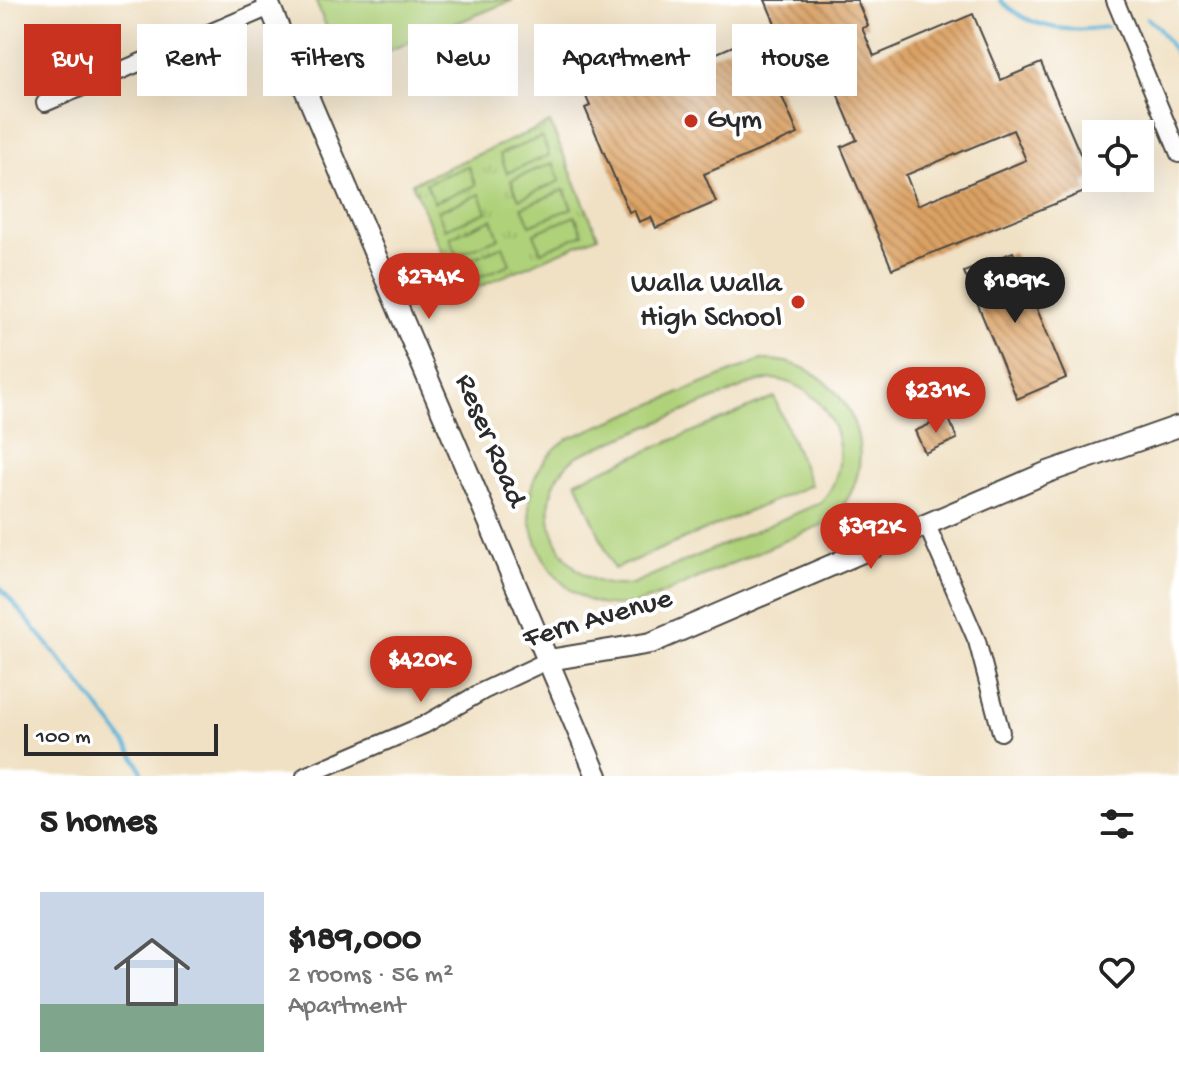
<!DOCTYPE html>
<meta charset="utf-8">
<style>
body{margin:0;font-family:"Gochi Hand",sans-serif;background:#f2f2f2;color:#222;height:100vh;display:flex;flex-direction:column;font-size:30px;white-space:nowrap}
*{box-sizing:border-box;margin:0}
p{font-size:26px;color:#767676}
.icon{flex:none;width:44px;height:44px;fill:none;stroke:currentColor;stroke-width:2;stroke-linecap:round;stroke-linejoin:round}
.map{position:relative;height:776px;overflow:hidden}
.panel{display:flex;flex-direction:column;background:#fff;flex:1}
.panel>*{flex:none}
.banner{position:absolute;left:24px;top:24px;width:1132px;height:72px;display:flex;gap:16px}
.controls{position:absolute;left:1082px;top:120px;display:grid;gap:16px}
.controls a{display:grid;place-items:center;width:72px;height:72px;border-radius:0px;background:#fff;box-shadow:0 8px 32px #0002;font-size:40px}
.scale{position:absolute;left:24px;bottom:20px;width:194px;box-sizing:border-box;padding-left:8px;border:4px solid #2b2b2b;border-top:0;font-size:22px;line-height:28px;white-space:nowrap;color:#2b2b2b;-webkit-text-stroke:6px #fff;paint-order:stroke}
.price{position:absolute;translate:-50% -68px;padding:0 18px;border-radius:28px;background:#c8321e;color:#fff;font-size:26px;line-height:52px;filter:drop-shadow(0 2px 4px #0008)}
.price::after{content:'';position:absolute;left:50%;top:48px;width:24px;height:18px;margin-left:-12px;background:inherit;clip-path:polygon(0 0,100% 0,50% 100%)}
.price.active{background:#222;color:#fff}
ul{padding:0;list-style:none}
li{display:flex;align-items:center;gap:24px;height:200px;padding:0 40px}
li span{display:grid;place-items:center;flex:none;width:224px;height:160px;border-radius:0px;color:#555}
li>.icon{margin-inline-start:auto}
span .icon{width:96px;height:96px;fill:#fffc;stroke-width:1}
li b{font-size:34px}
h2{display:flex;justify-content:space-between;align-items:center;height:96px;padding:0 40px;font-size:34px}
.tag{padding:0 28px;border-radius:0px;background:#fff;box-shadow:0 8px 32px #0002;font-size:28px;line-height:72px}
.tag.active{background:#c8321e;color:#fff}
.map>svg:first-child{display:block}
</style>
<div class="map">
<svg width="1179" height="776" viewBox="0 0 1179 776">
<defs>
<pattern id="park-tufts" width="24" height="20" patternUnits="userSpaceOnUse" patternTransform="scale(2)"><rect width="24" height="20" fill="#afd179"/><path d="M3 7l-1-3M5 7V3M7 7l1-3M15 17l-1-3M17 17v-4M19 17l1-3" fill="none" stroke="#97b469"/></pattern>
<pattern id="building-back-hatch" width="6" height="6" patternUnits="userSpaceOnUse" patternTransform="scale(2)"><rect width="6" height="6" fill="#dba163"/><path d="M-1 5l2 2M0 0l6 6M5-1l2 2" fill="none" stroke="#b28352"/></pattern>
</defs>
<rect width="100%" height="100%" fill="#fff"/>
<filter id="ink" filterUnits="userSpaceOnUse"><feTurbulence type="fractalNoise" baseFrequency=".0125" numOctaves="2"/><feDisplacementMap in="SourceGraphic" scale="16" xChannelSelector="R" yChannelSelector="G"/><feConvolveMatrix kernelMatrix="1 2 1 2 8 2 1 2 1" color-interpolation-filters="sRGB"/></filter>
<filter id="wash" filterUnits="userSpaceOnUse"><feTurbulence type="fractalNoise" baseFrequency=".006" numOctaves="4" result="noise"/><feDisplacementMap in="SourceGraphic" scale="32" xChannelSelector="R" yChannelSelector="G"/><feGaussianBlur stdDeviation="1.8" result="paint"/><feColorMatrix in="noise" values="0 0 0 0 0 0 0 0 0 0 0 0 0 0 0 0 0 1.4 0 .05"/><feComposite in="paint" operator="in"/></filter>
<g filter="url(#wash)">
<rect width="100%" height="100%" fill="#f0e1c4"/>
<polygon fill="url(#park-tufts)" stroke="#6d7e52" stroke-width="2" points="550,123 598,236 460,295 412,183"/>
<g fill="#afd179" stroke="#6d7e52" stroke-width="2" fill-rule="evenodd">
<polygon points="315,0 513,0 344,69"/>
<polygon points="542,137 549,155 507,173 500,154"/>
<polygon points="553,163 560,181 519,199 511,180"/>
<polygon points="468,166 476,185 434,202 426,183"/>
<polygon points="564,190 572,208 530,225 522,207"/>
<polygon points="480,194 487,212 445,229 438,211"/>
<polygon points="575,216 583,234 541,252 534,233"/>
<polygon points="492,219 499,238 457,255 450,237"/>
<polygon points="503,246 510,264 468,282 461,263"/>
<path d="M761 360C849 356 897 470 824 524 787 540 749 556 712 572 687 582 660 598 633 604 579 615 541 571 531 523 523 489 540 458 567 439ZM773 379C831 385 862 460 820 503L632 584C562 597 518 498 577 456L755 382Z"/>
<polygon points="774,397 811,485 614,569 576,481"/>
</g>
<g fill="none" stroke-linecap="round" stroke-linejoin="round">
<g stroke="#58b1d5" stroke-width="4">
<path d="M1000 0C1029 29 1069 33 1107 27"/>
<polyline points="1147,18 1158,27 1179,59"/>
<path d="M0 587C24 617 140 750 143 776"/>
</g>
</g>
<g id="blocks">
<g fill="url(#building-back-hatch)" fill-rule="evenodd">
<path d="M765 0H857L868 26 862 28 874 56 973 14 1001 80 1041 63 1091 179 1084 183 1087 191 892 269 841 147 857 140 825 65 797 76ZM1013 130 1026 160 918 205 906 175Z"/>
<polygon points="756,36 798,134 704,174 716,202 656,228 651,217 639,222 634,210 629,212 585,108 590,106 579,80 638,55 636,50 650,44 664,76"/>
<polygon points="1013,252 1066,378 1017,399 964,272"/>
<polygon points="948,416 957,439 925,453 915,431"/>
</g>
</g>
</g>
<g filter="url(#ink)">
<use href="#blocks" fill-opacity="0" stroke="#494642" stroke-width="2"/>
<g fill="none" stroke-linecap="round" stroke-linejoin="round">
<defs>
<g id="minor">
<polyline points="1115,0 1179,154"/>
<polyline points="45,103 270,7"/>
<polyline points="926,523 977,641 1001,732"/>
<polyline points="305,776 424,725 483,691 549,660"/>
</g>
<g id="major">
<polyline points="267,0 597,776"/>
<polyline points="549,660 651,643 1048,472 1179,426"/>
</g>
</defs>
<use href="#minor" stroke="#494642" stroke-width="20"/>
<use href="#major" stroke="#494642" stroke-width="24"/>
<use href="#minor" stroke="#fff" stroke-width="16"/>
<use href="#major" stroke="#fff" stroke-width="20"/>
</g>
</g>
<g fill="#c8321e" stroke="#fff" stroke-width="3">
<circle cx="691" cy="121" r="8"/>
<circle cx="798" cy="302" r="8"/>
</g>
<g text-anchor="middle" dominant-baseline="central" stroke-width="8" stroke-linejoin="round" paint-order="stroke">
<g font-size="30" fill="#2b2b2b" stroke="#fff" text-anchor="start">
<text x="707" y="121">Gym</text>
<text x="782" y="285" text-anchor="end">Walla Walla<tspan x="782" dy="34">High School</tspan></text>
</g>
<g font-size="30" fill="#2b2b2b" stroke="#fff">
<text transform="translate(489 441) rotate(67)">Reser Road</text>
<text transform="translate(598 620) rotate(-16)">Fern Avenue</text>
</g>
</g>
</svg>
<div class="controls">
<a><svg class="icon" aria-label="locate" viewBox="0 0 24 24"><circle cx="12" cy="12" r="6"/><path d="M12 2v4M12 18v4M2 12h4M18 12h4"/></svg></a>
</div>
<div class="scale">100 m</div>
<b class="price" style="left:429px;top:321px">$274K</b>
<b class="price active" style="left:1015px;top:325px">$189K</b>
<b class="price" style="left:936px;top:435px">$231K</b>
<b class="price" style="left:871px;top:571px">$392K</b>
<b class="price" style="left:421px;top:704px">$420K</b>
<div class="banner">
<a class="tag active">Buy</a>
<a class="tag">Rent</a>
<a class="tag">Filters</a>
<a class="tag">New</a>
<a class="tag">Apartment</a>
<a class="tag">House</a>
</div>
</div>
<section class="panel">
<h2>5 homes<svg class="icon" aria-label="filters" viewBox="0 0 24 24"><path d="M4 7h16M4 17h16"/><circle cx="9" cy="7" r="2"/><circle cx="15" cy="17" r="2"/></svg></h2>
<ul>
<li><span style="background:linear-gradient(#c9d6e8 70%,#7fa58c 0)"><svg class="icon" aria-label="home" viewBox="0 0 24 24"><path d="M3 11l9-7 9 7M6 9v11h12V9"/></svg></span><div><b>$189,000</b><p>2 rooms · 56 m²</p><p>Apartment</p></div><svg class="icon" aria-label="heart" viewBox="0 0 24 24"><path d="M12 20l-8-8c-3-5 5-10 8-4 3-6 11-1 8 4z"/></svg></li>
</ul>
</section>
